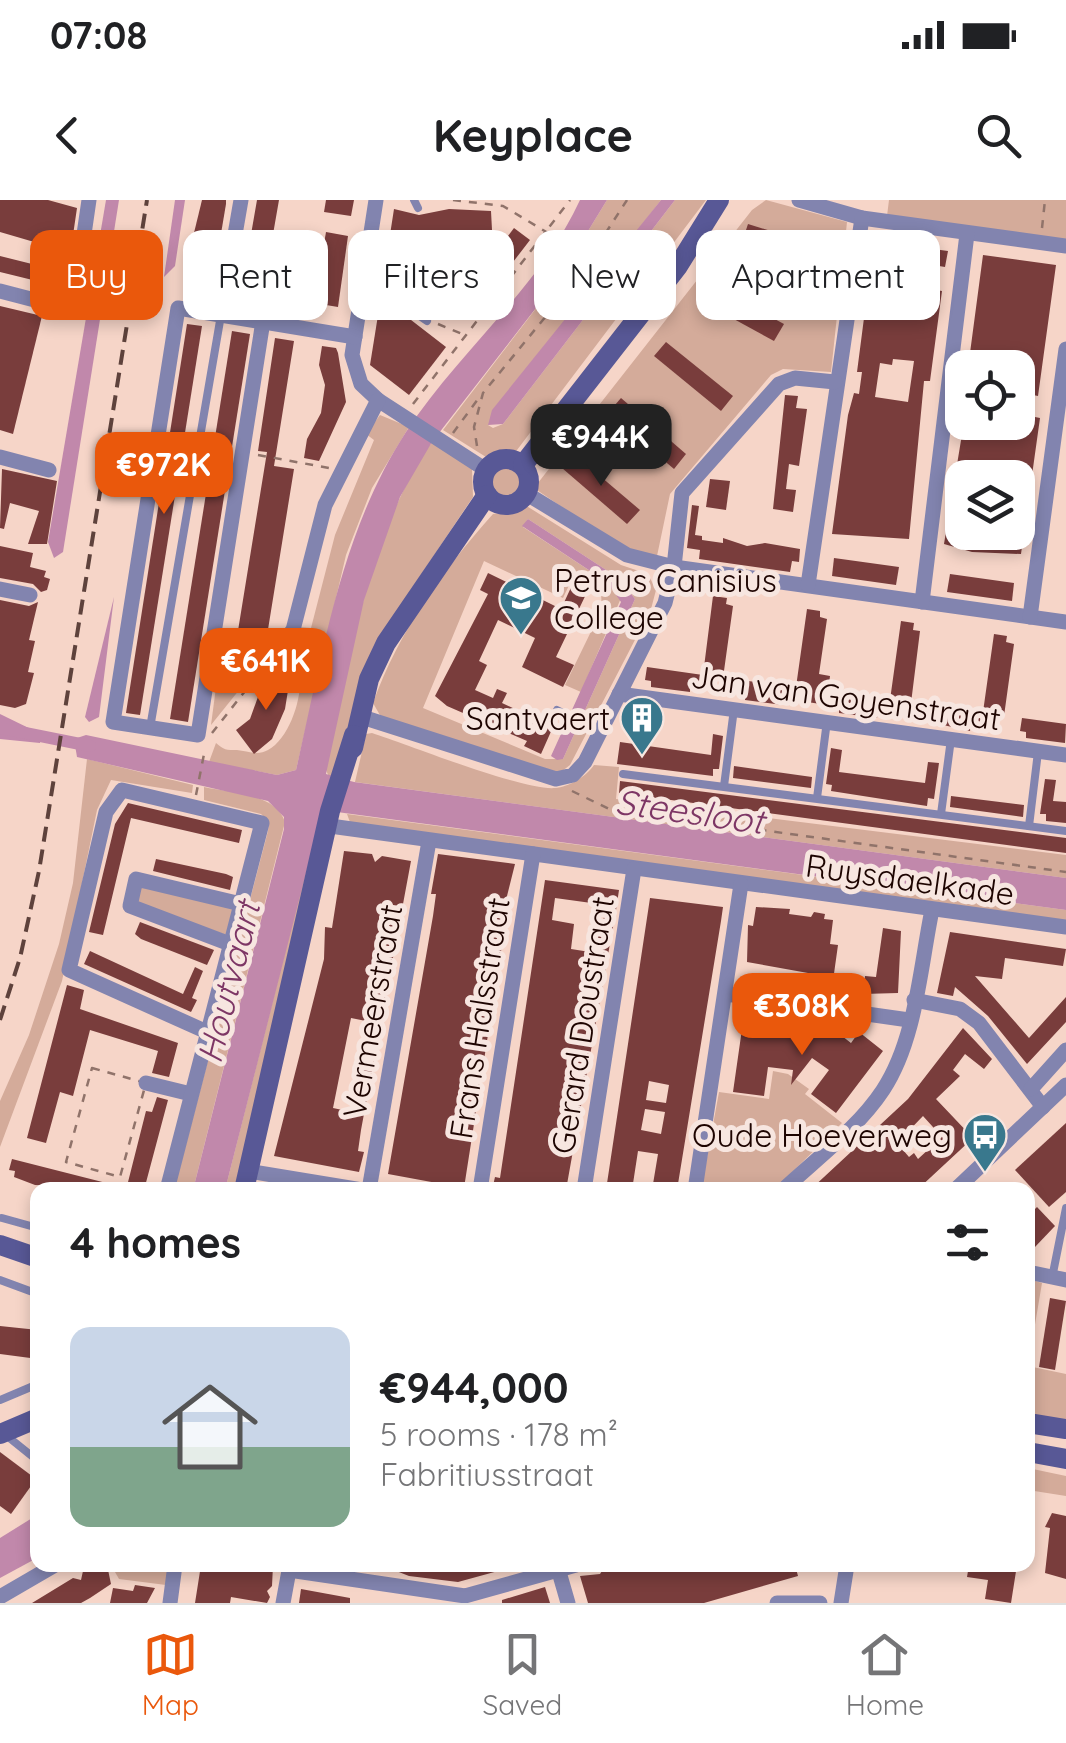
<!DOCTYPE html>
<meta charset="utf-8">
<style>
body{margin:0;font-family:Quicksand,sans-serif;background:#f6f6f6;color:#202124;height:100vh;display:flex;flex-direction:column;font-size:38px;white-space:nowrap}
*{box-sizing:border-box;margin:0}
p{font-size:32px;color:#757577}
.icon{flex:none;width:55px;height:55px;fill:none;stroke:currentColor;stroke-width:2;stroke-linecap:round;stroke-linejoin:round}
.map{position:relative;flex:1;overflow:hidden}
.drawer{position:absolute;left:30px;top:982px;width:1005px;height:390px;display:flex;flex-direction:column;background:#fff;border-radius:20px;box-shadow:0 5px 15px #0003}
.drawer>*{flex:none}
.guide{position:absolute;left:30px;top:30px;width:1008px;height:90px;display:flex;gap:20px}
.fabs{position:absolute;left:945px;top:150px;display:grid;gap:20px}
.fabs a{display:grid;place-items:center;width:90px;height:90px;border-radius:20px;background:#fff;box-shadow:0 5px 15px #0003;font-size:50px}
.price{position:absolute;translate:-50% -85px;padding:0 22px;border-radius:20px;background:#ea580c;color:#fff;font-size:32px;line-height:65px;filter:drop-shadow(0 2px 5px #0008)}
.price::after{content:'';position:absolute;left:50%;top:60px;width:30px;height:22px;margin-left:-15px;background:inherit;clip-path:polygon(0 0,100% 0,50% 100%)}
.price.active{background:#222;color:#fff}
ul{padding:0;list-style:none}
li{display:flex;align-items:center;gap:30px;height:250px;padding:0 40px}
li span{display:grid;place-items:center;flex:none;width:280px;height:200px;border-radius:20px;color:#555}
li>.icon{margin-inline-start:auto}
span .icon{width:120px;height:120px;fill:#fffc;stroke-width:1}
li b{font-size:42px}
h2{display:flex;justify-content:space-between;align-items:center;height:120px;padding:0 40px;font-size:42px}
.tag{padding:0 35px;border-radius:20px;background:#fff;box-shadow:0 5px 15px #0003;font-size:35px;line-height:90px}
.tag.active{background:#ea580c;color:#fff}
.status{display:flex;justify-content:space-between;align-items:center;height:70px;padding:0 50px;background:#fff;direction:ltr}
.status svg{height:28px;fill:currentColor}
header{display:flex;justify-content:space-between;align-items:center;height:130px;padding:0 40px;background:#fff;font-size:45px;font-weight:700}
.tab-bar{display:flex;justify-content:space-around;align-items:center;height:140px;border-top:2px solid #e0e0e0;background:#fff;font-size:28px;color:#757577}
.tab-bar a{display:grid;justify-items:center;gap:5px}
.tab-bar .active{color:#ea580c}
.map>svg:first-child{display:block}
</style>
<div class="status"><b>07:08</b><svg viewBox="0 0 49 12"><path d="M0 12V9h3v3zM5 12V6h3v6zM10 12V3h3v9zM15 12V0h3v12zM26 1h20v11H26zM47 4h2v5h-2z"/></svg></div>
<header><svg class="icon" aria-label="back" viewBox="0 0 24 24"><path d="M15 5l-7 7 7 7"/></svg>Keyplace<svg class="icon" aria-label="search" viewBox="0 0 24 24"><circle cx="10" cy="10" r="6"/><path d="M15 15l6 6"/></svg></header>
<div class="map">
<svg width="1066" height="1403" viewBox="0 0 1066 1403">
<rect width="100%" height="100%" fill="#f6d5c8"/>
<g fill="#d4ab9a" fill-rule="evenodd">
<polygon points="607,0 661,0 488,225 493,228 503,224 675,0 706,0 514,254 503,251 486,257 443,230 560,77"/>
<polygon points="766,0 847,22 831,172 783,169 771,175 670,294 657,356 625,350 534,288 752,10"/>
<polygon points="889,0 1066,0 1066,40 887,16"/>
<path d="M380 215 409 227 372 288 346 355 296 570 277 575 209 562 216 543C224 550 226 550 237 550 247 551 258 556 268 550 292 537 305 489 299 465L285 455 298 427 311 428 335 335 374 240 366 234Z"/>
<path d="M432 242 472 269 473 297 398 409 334 578 329 577 326 570C351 459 366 337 432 242Z"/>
<circle cx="506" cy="281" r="16"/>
<path d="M525 305 621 365 648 374 656 390 651 409 570 565 557 575 381 517 373 503C399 431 443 370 493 314L513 312ZM528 319 620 379 635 399 563 559H545L423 508 484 361 563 398 572 379 601 393 602 409 565 485 581 492 621 398 607 382 523 327Z"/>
<polygon points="223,468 252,474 211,525 218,472"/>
<path d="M372 533C409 545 524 591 555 588 569 587 587 576 594 565L619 567 616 599 1066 655V678L355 582 366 534Z"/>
<polygon points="87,559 193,585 192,593 111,580 97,610 62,781 0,947 0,901 29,835 59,744 73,683"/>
<path d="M204 587C231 593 276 593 285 622L193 990H174L268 631 269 622 261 614 204 600Z"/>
<polygon points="321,610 325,616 236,990 225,990"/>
<polygon points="347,614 1066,710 1066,721 351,625"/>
<polygon points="140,685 233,708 226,735 136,702"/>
<polygon points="773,871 788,874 809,889 805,894 842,923 774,990 712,990 702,985 719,892 769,899"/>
<polygon points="1029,1079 1042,1083 1028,1166 1066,1174 1066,1222 1028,1216 1028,1090"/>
<polygon points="1028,1268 1066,1276 1066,1296 1028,1290"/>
<polygon points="111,1365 169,1365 166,1385 119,1379"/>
</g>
<g fill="#c188ab">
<polygon points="106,0 119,0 63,352 54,358 48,342"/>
<polygon points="175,0 185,0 175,66 164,77"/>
<path d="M580 0H607L560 77 432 242 400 297 364 400 326 574 354 582 1066 678V710L322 610 225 990H193L284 629V617L268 601 77 557 74 539 86 535 277 575 296 570C323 453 340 334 406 232 458 152 540 87 580 0Z"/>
<polygon points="661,0 675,0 503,224 488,225 492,210"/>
<polygon points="528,319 620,379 635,399 563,559 557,560 551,556 621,402 607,382 522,326"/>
<polygon points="114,397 99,517 89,522 85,517"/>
<polygon points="0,514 41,534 40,543 0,539"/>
<polygon points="37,1315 37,1358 0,1378 0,1338"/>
</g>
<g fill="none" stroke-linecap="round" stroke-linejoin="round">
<polyline stroke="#c188ab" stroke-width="12" points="0,528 90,546"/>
</g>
<g fill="#793d3c" fill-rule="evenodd">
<polygon points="0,0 48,0 77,8 64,96 52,93 53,85 0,72 0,56 36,65 41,44 0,32"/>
<polygon points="202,0 226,0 226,4 212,87 192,84 193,37"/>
<polygon points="257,0 279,0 272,40 277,41 271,68 276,69 275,79 266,77 262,95 241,92"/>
<polygon points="326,0 354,0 351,16 324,12"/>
<polygon points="394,9 419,15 449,9 491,11 492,30 410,32 404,70 463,96 514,28 530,40 470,118 447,100 383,80"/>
<polygon points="748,24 830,49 825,68 742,42"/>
<polygon points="326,32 348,36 338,107 314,103"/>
<path d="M874 41 948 51 945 67 939 66 936 90 942 91 930 181H924L909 339 832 334 848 215 854 193 859 194 862 172H857ZM904 78 924 81 921 100 901 97ZM893 159 914 161 908 202 875 197 880 163 892 165Z"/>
<path d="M983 55 1056 65 1038 196 1033 195 1030 216 1040 218 1021 354 972 352 944 344 964 222 1016 233 1021 200 1025 168H968ZM993 263 1012 266 1011 278H1018V332H959L962 277 957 276 991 275Z"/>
<polygon points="708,83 784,124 774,141 699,100"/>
<polygon points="0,106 42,116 13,234 0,230"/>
<polygon points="379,109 402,113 446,147 409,195 370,165"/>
<polygon points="187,124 202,126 140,515 126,513"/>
<polygon points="232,131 250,134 188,522 170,519"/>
<polygon points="275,138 294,141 274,266 294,269 265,448 236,443 267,252 258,251"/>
<polygon points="666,142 733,196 721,211 654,156"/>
<polygon points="322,146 336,148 338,153 346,202 319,261 304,258 307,239 321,213 325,185 319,165"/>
<polygon points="785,195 798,196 796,208 807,209 799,266 789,264 786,289 796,290 793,312 773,309"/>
<polygon points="621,198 686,254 674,269 608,213"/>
<polygon points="574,254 640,310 627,324 562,268"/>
<polygon points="2,269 57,281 47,344 28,344 39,311 10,303 4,329 0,328"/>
<polygon points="710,279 730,281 726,310 706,307"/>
<polygon points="692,305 699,306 695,335 702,336 702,340 723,343 723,338 747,346 765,343 800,349 799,362 792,361 790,372 699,359 700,350 687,348"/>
<polygon points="0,346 33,353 30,367 46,371 44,377 50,379 47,390 41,392 33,384 0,378"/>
<polygon points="834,358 899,367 896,385 832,376"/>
<polygon points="488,373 561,409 574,381 589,388 556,457 574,465 563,487 522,467 535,438 498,420 479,461 487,465 475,490 493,498 497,489 507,493 502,503 553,527 541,554 524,546 527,541 447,506 435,496 488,394 480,390"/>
<polygon points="950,374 1014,383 1012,401 947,392"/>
<polygon points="713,396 727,398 726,404 733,406 723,478 716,477 714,490 690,486 690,492 651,487 651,481 645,480 647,467 703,475"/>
<polygon points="0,400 29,406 38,402 29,440 35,441 28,472 34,473 26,504 15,508 0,505"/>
<polygon points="807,409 820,411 820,417 827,419 819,474 830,476 828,492 890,500 901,421 914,423 913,430 920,431 911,503 961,510 983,512 994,434 1007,436 1006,442 1014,444 1004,516 996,515 995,527 971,524 970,531 894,514 878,512 877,518 839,513 839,507 795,500 784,499 783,505 745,500 745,494 739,493 740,480 796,487"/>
<polygon points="271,475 290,478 285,509 272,539 254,554 236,530 250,519 259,494 255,494"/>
<polygon points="1022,518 1066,524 1065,543 1026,538 1026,532 1020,531"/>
<polygon points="713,534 723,536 719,569 713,569 713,576 617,564 620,542 711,555"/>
<polygon points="831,548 842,550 839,572 925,583 928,562 939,563 934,599 928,598 927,606 831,591 832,585 826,584"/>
<polygon points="734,566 812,577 811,588 733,578"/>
<polygon points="1045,579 1056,580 1053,601 1066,602 1066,623 1046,621 1046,614 1040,614"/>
<polygon points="620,581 1066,638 1066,653 619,593"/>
<polygon points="951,596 1024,605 1023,617 950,607"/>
<polygon points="128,603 242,630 239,643 131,618 103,735 89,732 115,624"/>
<path d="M344 651 372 654 375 662 382 656 411 661 361 930 358 951 364 952 359 972 274 956 324 759 325 727 332 728ZM351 818 366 821 352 912 333 908Z"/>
<polygon points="438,654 515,664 503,712 507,713 464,988 388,974 433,716 436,694 431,694"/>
<polygon points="156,659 226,674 233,677 230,690 153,671"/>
<path d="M545 680 619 690 616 710 566 990H492L495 977 500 978ZM555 698 606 705 602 728 594 727 590 752 571 749 574 724 552 720Z"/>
<path d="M650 698 723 707 721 721 677 990H652L658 954 638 951 632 990H606ZM649 881 669 885 666 903 646 900ZM645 909 665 912 661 934 641 930Z"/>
<polygon points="756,707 790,709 789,714 811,717 814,712 825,714 824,719 833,720 830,744 838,745 831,795 805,792 808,773 747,762 748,725 753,726"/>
<polygon points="140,722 214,750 207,765 141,739 135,734"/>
<polygon points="883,728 901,731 898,793 863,794 865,776 876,777"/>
<polygon points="950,732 1066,749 1063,766 1005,758 1002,779 975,776 1029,838 1066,797 1066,822 1027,864 988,816 955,787 953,796 937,793"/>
<polygon points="90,751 183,794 195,767 203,771 192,798 197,800 191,812 84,764"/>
<polygon points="67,785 84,790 80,809 178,843 169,877 152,873 158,851 90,830 73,896 60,892 46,943 27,938"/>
<polygon points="744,815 800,822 799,828 825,831 829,826 851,843 859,832 883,851 836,913 811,894 829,870 812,858 791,885 793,870 768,867 764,896 733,892"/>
<path d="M963 828 992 859 984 869 965 854 953 870 960 876 936 899 973 938 917 990H896L890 984 883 990H810L908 899ZM923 916 942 937 918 959 914 953 909 957 897 943Z"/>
<polygon points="157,897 168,900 144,990 126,990 146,911 152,912"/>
<polygon points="1066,923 1066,992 1049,1007 1015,970"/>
<polygon points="12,959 122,987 121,990 35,985 14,977 15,971 9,970"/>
<polygon points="1037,1007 1055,1026 1034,1048 1028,1040 1028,1016"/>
<polygon points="1050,1098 1066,1101 1055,1170 1039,1167"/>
<polygon points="0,1126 38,1130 38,1159 0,1154"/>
<polygon points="0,1252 36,1279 11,1314 0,1306"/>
<polygon points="1052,1313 1066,1316 1066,1379 1045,1373 1050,1328 1045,1327"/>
<polygon points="98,1365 107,1365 111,1384 90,1398 81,1403 32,1403 73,1378 81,1380 83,1371"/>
<polygon points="201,1365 273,1365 272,1386 267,1391 270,1397 267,1403 231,1397 230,1403 195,1403"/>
<polygon points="381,1365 469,1369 468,1365 508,1365 509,1368 458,1382 409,1376"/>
<polygon points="617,1365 710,1365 711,1370 728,1365 795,1365 798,1376 704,1403 588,1403 580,1376 600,1374 604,1368"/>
<polygon points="969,1365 1017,1365 1011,1403 985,1399 988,1380 967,1377"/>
<polygon points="135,1385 155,1388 147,1403 110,1403 113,1388 133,1391"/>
<polygon points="545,1387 550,1403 502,1403 502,1400"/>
<polygon points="301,1389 350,1398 350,1403 299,1403"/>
</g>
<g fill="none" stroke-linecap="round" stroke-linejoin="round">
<g stroke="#90736a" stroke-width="2.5" stroke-dasharray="8 8" stroke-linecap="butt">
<polyline points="453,0 503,6 548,33"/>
<polyline points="1042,28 1045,0"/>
<polyline points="438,124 467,136"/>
<polyline points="413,204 570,0"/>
<polyline points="453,233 481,195"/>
<polyline points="477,246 474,227 483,193 574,82 627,0"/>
<polyline points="258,255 329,268"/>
<polyline points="212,533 253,481"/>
<polyline points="572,591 609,609 1066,672"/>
<polyline points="196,595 205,549"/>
<polygon points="92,868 146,883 120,977 66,962"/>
</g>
<g stroke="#8284af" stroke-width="8">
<polyline points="414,0 418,8"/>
<polyline points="361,92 390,96 427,121"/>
<polyline points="557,510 600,531"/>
<polyline points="150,528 221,115"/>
<polyline points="623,574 1066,631"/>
<polyline points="724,586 734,509"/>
<polyline points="817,598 827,521"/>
<polyline points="941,614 951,539"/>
<polyline points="1029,626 1038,552"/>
<polyline points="2,1018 38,1028"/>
<polyline points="1052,1078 1066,1008"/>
<polyline points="0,1080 38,1094"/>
<polyline points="0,1200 38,1184"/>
<polyline points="7,1236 38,1261"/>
</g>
<g stroke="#8284af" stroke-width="15">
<polyline points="376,0 352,155 361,184 378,200 486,270"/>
<polyline points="799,0 862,18 1066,46"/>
<polyline points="0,91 73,110 89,0"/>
<polyline points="221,115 241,0"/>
<polyline points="263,121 198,535 113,522 178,108 355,137"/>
<polyline points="0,257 49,270"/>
<polyline points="527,294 627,355 674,367 1066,422"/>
<polyline points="808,385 862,18"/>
<polyline points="0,389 30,395"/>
<polyline points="922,402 967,34"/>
<polyline points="1030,417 1066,149"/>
<polyline points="263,468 293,430 325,305 378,200"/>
<polyline points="619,494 1066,555"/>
<polyline points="359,516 556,579 573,575 585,562 665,403 674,367 682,293 779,184 795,178 835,182"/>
<polyline points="330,626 1066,727"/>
<polyline points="230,744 130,706 136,679 241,704"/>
<polyline points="726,794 909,820"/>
<polyline points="914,800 960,809 979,823 1043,907"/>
<polyline points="146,883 191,894"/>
<polyline points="1031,889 1066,850"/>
<polyline points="248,971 362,990"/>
<polyline points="167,990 262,623 122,590 106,612 69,770 207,832"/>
<polyline points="369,990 429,641"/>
<polyline points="480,990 533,654"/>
<polyline points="584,990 634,669"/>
<polyline points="695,990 741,684"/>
<path d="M783 990C816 959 858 928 883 890 916 840 920 768 932 710"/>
<polyline points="955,990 1066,885"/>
<polyline points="1028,1072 1066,1080"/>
<polyline points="557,1365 568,1403"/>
<polyline points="289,1370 465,1396 576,1365"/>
<polyline points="0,1397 55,1365"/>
<polyline points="170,1403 175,1365"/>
<polyline points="283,1403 290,1365"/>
<polyline points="777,1403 820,1403"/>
<polyline points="841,1403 847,1365"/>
</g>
<g stroke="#585896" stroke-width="20">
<circle cx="506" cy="282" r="23"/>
<polyline points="523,265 678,66 719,0"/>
<polyline points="353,548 369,479 386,443 487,295"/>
<polyline points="244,990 330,611 354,535"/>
<polyline points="0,1045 38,1058"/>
<polyline points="1028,1223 1066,1229"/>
<polyline points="0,1234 38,1218"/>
<polyline points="1028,1252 1066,1259"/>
</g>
<polyline stroke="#5e423c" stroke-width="4" stroke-dasharray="15 8" stroke-linecap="butt" points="0,820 20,758 39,671 147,0"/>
</g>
<defs>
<symbol id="school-pin" viewBox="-11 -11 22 30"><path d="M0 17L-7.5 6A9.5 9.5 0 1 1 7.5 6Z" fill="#39788d" stroke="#f7e6e0"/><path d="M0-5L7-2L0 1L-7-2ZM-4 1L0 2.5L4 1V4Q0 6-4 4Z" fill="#fff"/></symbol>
<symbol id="building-pin" viewBox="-11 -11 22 30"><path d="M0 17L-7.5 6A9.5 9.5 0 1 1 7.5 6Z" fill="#39788d" stroke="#f7e6e0"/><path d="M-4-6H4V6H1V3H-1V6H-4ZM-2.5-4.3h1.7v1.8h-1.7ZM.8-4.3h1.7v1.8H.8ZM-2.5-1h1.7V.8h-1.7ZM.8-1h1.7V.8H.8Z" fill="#fff"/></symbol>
<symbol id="bus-pin" viewBox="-11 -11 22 30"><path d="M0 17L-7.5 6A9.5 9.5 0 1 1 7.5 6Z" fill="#39788d" stroke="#f7e6e0"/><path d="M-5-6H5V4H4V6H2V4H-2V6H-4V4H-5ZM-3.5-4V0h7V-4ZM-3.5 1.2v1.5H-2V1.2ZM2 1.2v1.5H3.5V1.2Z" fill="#fff"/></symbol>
</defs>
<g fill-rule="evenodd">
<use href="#school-pin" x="496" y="373" width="50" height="68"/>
<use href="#building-pin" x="617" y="493" width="50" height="68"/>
<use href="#bus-pin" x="960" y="910" width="50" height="68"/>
</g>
<g text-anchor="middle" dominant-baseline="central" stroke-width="10" stroke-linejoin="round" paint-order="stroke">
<g font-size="32" fill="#1d0400" stroke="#f7e6e0" text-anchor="end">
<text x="554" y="380" text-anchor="start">Petrus Canisius<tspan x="554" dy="37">College</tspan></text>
<text x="610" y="518">Santvaert</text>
<text x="952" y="935">Oude Hoeverweg</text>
</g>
<g font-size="32" fill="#1d0400" stroke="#f7e6e0">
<text transform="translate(846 497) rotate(8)">Jan van Goyenstraat</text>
<text transform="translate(910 679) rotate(8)">Ruysdaelkade</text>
<text transform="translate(372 811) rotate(-80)">Vermeerstraat</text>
<text transform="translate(479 818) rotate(-81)">Frans Halsstraat</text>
<text transform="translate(582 825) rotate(-81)">Gerard Doustraat</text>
</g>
<g font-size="35" font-style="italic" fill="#7d3665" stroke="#f7e6e0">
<text transform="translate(690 611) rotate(8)">Steesloot</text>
<text transform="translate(228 782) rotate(-76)">Houtvaart</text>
</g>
</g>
</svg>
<div class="fabs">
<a><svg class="icon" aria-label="locate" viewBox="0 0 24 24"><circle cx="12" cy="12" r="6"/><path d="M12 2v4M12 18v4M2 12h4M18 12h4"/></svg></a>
<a><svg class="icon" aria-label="layers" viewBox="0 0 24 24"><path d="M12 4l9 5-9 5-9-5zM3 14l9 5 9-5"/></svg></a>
</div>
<b class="price active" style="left:601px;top:289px">€944K</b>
<b class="price" style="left:164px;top:317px">€972K</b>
<b class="price" style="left:266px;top:513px">€641K</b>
<b class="price" style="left:802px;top:858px">€308K</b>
<div class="guide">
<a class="tag active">Buy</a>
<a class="tag">Rent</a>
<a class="tag">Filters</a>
<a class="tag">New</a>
<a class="tag">Apartment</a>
</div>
<section class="drawer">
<h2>4 homes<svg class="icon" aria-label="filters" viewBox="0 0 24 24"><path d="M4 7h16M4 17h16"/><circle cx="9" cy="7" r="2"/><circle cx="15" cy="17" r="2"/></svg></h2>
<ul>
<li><span style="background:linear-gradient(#c9d6e8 60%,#7fa58c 0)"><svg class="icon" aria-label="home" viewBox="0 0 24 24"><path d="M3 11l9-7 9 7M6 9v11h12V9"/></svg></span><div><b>€944,000</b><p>5 rooms · 178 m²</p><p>Fabritiusstraat</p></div></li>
</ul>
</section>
</div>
<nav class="tab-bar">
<a class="active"><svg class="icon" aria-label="map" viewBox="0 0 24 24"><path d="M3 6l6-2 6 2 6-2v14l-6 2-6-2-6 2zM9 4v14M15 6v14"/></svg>Map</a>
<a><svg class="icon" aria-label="saved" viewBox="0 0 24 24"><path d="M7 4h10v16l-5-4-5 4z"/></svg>Saved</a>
<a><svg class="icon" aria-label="home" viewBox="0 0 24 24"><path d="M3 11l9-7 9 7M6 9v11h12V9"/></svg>Home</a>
</nav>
